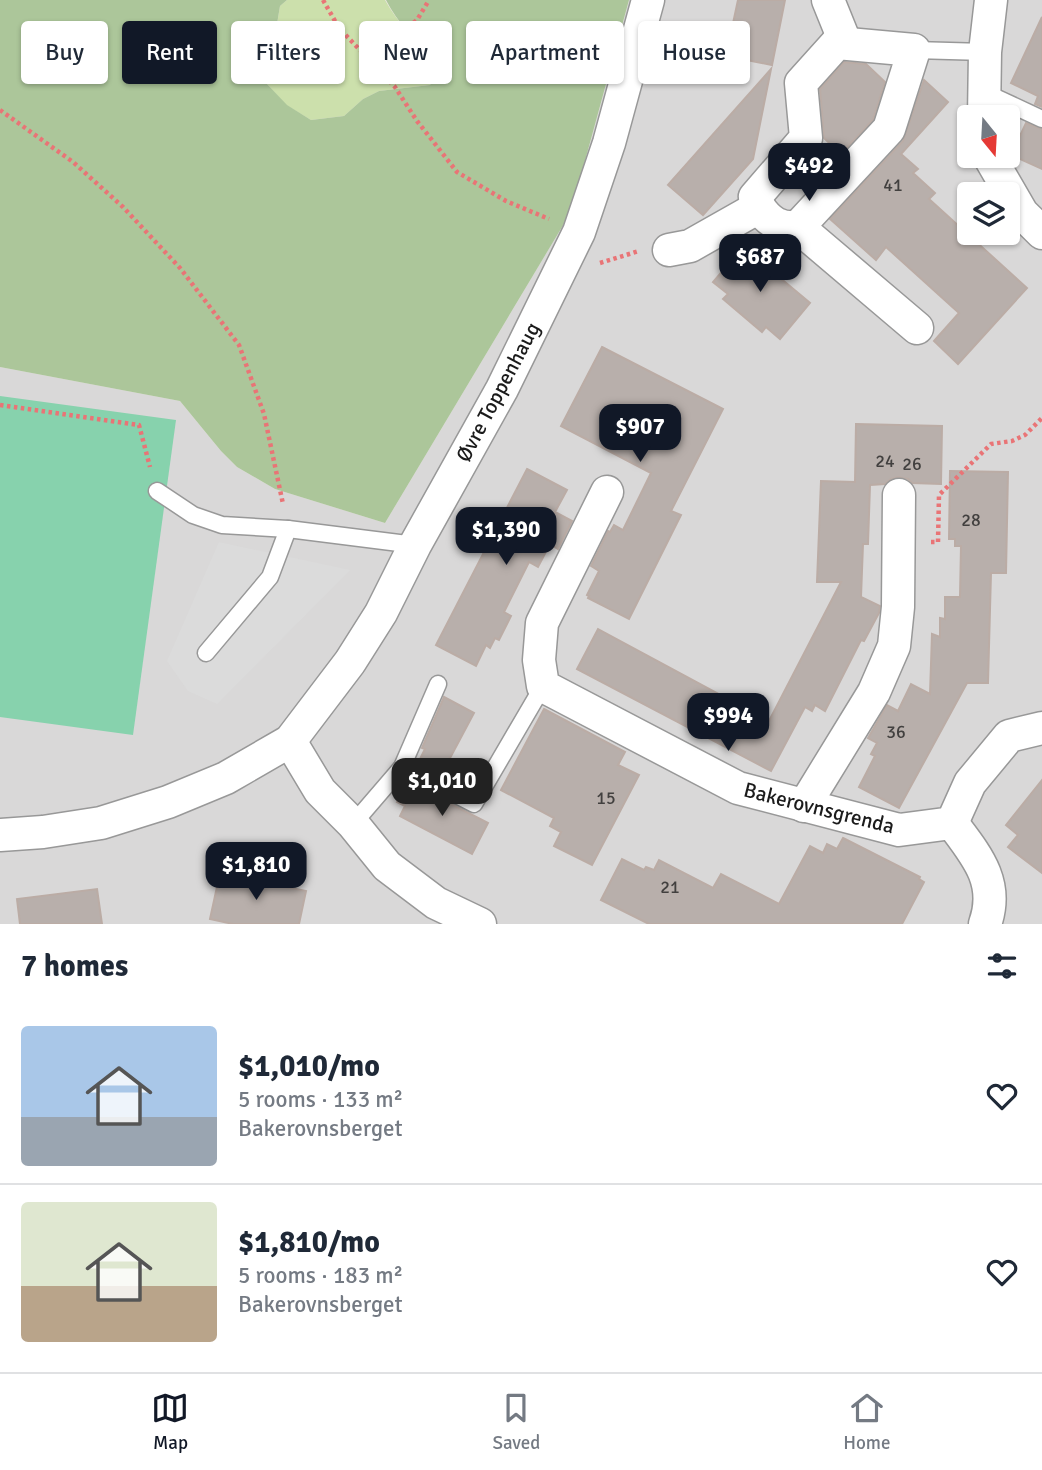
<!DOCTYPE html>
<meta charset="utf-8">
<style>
body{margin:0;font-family:Signika,sans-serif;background:#f6f6f7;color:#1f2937;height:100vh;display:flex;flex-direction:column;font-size:26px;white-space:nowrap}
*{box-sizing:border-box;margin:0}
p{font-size:23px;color:#747a83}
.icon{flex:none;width:38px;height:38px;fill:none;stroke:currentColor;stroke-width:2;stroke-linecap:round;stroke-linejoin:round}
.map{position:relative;height:924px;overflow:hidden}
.sheet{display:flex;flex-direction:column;background:#fff;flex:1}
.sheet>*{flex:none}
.hud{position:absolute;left:21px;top:21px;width:1001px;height:63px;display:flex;gap:14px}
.needle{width:46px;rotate:162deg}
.buttons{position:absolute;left:957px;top:105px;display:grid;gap:14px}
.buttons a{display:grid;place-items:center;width:63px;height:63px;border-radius:7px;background:#fff;box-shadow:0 2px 5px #0004;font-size:35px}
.price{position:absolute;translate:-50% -60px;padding:0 16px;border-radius:14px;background:#111827;color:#fff;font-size:23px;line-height:46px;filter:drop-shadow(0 2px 4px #0008)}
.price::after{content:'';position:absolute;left:50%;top:42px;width:21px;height:16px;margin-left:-10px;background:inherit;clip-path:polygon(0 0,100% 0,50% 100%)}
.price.on{background:#222;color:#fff}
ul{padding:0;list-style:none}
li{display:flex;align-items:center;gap:21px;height:175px;padding:0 21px}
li+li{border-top:2px solid #e0e1e3}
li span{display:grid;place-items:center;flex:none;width:196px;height:140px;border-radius:7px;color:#555}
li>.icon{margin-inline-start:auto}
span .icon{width:84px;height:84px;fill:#fffc;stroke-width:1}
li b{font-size:30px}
h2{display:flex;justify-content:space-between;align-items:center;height:84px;padding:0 21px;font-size:30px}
.pill{padding:0 24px;border-radius:7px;background:#fff;box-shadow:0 2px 5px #0004;font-size:24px;line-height:63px}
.pill.on{background:#111827;color:#fff}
.dock{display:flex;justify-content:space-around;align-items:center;height:98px;border-top:2px solid #e0e1e3;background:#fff;font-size:19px;color:#747a83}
.dock a{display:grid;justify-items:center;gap:4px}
.dock .on{color:#111827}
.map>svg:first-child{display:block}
</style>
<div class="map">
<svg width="1042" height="924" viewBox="0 0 1042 924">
<rect width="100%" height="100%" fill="#ebe7e1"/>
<path fill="#d9d8d8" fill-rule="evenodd" d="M629 0H1042V924H0V367L180 401 221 451 237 467 275 489 385 523 571 212ZM970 117H1008V156H970ZM970 194H1008V233H970Z"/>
<path fill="#cce0ac" d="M287 0H385C398 23 415 41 436 58L437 74 430 85 379 91 363 99 344 116 311 120 286 105 267 84 280 6Z"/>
<path fill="#acc69a" d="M0 0H287L280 6 267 84 287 105 311 120 344 116 363 99 379 91 430 85 437 74 436 58C415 41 398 23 386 0H629L571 212 385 523 275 489 237 467 221 451 180 401 0 367Z"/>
<polygon fill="#87d2ad" points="0,396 176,420 133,735 0,717"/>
<polygon fill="#dbdbdb" points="219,542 350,570 217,704 188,691 167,661"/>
<g fill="#b8afab" stroke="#bbaca5" stroke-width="2">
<polygon points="738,0 785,0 772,65 726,56"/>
<polygon points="1042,17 1042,107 1035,104 1038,96 1011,83"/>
<polygon points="844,62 866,64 885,82 873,120 841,154 824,138 820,89"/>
<polygon points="771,69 753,159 703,215 668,185"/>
<polygon points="924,80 948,102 901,154 918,169 913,173 935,193 929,199 1027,288 958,364 934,341 959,313 886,247 876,260 830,219 903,141"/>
<polygon points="1026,123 1042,129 1042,169 1011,155"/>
<polygon points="743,247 810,303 780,339 766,327 762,332 723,299 728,294 713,282"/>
<polygon points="602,347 723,409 671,511 681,515 629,619 588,598 589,596 587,595 599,571 591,566 608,531 610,532 614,525 623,530 651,473 561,426"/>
<polygon points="856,424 942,426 941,484 912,483 908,479 898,477 891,479 885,484 870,485 868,544 863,544 861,597 880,606 879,613 864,641 861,640 825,711 815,705 812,711 805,707 771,771 577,669 598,629 769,721 841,582 817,582 821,481 855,482"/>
<polygon points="527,469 567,490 555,512 572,521 558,549 550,544 538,567 529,562 504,612 511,616 499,640 495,638 490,648 486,645 476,666 436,645"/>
<polygon points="950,471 1008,472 1006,573 991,573 988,683 967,683 899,808 859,787 875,756 871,754 877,743 868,738 887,705 898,711 911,684 930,694 932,634 940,637 940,618 945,619 945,597 960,597 961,546 955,546 955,539 949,539"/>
<polygon points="444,697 474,713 441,775 418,763 425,749 422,748"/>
<polygon points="544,709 625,752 618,765 639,775 592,865 554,846 561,832 550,826 554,818 501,790"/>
<polygon points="1042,780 1042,873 1008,847 1018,835 1006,825"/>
<polygon points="408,782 488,823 472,854 400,816 405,806 397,802"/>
<polygon points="843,838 920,877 919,879 924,882 902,924 649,924 601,900 622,859 644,870 646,867 654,870 659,860 713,888 721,874 779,904 810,846 823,853 827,844 837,849"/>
<polygon points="220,873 306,891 299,924 233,924 210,919"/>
<polygon points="97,889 102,924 20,924 17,899"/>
</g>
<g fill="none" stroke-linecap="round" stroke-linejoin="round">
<defs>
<g id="lane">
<polyline points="914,50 985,52"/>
<polyline points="984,92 1042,119"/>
<polyline points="157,491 193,515 222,525 288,529 415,545"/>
<polyline points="206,653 270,577 288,529"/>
<polyline points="402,767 474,804 543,686"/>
<polyline points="353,824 402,767 438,684"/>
</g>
<g id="street">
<polyline points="828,0 845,42"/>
<polyline points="984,117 985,52 991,0"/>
<polyline points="989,156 1022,213 1042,233"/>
<polyline points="759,207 755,197 806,138 801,83 837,43 914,50 889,129 798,227"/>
<path d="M669 250 690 246 759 207C769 222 780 229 798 227L917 328"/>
<polyline points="607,492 542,623 539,660 543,686 738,788 899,830 952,823 970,783 1009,736 1042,728"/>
<polyline points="290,741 320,791 353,824 387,866 436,903 480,924"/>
<polyline points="804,806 874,692 894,646 898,607 899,495"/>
<path d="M952 823C976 855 1000 882 985 924"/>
<polyline points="0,835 43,832 101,823 168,802 226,778 290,741 350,662 381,613 415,545 502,389 579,232 609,143 648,0"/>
</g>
</defs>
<use href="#lane" stroke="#989898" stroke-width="19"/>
<use href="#street" stroke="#989898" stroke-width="35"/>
<g stroke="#e97476" stroke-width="4.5" stroke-dasharray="3.5 3.5" stroke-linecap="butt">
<polyline points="323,0 339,28 395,87 417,121 457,172 506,201 549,219"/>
<polyline points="370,58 417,20 429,0"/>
<polyline points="0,110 73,162 123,207 180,268 239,345 264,414 283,504"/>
<polyline points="600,263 639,251"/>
<polyline points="0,405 139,425 150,467"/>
<polyline points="931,542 938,542 939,495 991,444 1012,441 1025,435 1042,418"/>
</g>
<use href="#lane" stroke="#fff" stroke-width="16"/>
<use href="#street" stroke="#fff" stroke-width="32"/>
</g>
<g text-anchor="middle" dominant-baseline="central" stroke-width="6" stroke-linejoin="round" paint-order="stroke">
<g font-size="18" fill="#42403f">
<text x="893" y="185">41</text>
<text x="885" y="461">24</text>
<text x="912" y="464">26</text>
<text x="971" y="520">28</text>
<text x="896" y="732">36</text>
<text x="606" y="798">15</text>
<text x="670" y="887">21</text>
</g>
<g font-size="21" fill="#1b1b1b" stroke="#fff">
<text transform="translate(498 392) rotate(-62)">Øvre Toppenhaug</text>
<text transform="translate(819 808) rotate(14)">Bakerovnsgrenda</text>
</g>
</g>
</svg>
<div class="buttons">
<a><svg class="needle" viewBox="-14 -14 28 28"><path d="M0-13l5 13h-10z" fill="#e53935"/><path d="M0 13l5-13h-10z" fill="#747a83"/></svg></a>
<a><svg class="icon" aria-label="layers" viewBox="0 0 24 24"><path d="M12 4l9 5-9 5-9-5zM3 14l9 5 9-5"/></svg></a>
</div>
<b class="price" style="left:809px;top:203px">$492</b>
<b class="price" style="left:760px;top:294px">$687</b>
<b class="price" style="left:640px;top:464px">$907</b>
<b class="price" style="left:506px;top:567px">$1,390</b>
<b class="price" style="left:728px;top:753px">$994</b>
<b class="price on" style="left:442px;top:818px">$1,010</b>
<b class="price" style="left:256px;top:902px">$1,810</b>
<div class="hud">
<a class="pill">Buy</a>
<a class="pill on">Rent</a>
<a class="pill">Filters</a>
<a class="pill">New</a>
<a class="pill">Apartment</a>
<a class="pill">House</a>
</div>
</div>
<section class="sheet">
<h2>7 homes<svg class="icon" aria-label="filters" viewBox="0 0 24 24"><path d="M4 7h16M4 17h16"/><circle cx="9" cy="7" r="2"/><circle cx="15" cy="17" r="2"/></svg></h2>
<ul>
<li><span style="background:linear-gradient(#a9c7e8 65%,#9aa5b1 0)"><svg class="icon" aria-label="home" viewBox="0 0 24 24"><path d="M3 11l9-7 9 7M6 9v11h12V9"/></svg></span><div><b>$1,010/mo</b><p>5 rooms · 133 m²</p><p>Bakerovnsberget</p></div><svg class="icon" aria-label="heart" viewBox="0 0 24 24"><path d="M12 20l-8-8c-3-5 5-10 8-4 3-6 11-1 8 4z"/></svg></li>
<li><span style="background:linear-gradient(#dfe7d0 60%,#b9a48a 0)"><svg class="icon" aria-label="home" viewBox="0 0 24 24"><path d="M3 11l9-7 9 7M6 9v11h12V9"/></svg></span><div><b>$1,810/mo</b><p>5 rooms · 183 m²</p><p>Bakerovnsberget</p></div><svg class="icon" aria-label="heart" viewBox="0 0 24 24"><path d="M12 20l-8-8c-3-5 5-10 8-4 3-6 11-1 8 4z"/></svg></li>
</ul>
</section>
<nav class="dock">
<a class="on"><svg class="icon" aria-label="map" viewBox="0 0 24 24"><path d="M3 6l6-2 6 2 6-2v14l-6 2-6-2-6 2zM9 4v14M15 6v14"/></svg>Map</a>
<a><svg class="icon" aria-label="saved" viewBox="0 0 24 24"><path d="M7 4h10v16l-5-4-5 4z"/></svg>Saved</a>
<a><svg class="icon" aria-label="home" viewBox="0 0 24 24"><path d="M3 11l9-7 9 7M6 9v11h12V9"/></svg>Home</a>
</nav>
